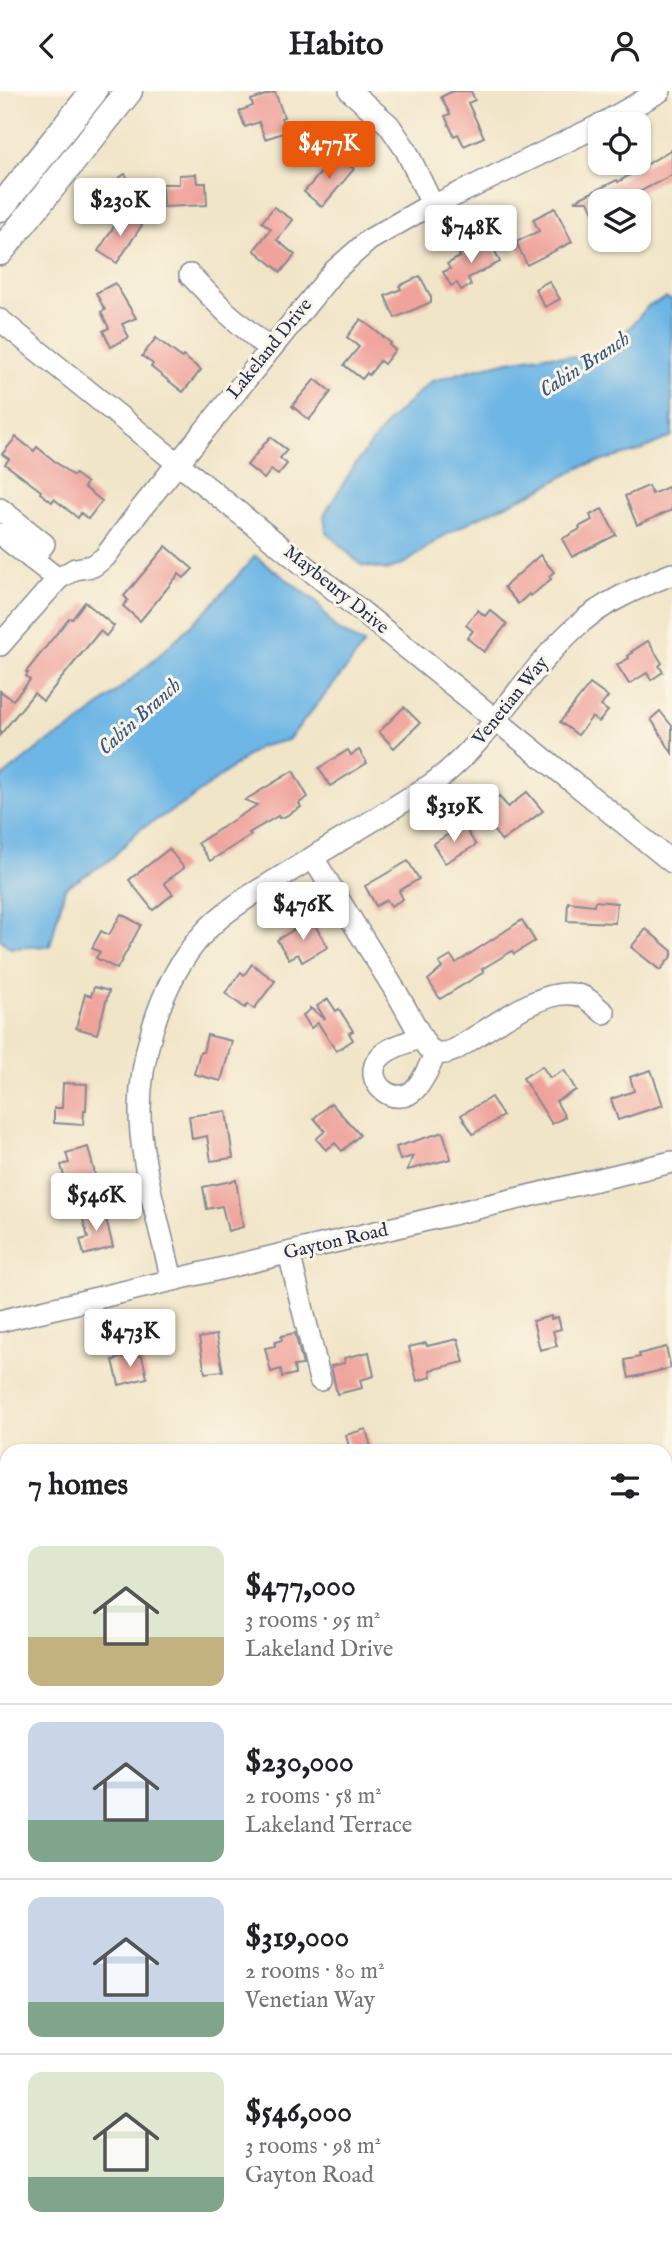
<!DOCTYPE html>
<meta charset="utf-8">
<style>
body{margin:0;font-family:"IM FELL English",serif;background:#f2f2f2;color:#202124;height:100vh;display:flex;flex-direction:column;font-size:26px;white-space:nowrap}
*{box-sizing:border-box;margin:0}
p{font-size:23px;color:#757577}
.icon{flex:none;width:38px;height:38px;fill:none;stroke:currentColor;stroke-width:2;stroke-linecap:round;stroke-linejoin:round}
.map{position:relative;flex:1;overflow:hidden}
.details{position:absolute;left:0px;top:1353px;width:672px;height:800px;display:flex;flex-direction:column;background:#fff;border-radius:21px 21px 0 0;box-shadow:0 2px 5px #0004}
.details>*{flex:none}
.fabs{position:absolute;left:588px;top:21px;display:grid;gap:14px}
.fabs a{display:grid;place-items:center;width:63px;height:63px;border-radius:14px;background:#fff;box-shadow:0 2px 5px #0004;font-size:35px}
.price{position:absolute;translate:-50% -60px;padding:0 16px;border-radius:7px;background:#fff;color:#222;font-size:23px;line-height:46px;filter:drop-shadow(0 2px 4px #0008)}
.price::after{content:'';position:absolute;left:50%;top:42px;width:21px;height:16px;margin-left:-10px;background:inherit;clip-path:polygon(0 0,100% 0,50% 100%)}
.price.selected{background:#ea580c;color:#fff}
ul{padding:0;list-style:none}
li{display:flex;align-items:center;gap:21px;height:175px;padding:0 28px}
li+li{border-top:2px solid #e0e0e0}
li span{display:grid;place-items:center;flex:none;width:196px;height:140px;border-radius:14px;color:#555}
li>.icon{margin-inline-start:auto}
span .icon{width:84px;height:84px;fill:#fffc;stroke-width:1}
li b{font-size:30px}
h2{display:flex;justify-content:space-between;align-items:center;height:84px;padding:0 28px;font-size:30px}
header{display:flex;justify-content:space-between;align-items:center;height:91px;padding:0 28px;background:#fff;font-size:32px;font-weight:700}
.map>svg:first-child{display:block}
</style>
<header><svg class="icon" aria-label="back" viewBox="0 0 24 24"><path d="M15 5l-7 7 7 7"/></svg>Habito<svg class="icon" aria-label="person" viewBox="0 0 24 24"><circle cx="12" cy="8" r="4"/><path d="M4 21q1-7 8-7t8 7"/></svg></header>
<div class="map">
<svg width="672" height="2152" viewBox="0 0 672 2152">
<rect width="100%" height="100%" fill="#fcf5e5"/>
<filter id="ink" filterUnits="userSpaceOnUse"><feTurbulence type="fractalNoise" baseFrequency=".0143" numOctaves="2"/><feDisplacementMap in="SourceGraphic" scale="14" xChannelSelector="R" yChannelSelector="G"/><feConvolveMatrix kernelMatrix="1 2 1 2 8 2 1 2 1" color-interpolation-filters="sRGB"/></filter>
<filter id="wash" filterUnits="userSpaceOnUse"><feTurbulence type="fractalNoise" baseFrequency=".00686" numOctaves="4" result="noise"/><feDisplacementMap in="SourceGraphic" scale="28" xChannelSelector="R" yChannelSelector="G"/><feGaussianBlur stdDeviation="1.57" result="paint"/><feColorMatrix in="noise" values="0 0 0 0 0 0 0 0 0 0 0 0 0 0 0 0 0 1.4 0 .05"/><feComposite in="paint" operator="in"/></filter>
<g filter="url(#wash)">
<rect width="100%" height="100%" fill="#f1e5c8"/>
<g fill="#6db6e5" stroke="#4472a2" stroke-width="2">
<polygon points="666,207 672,209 672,345 639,360 583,375 537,400 477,427 440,447 407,471 388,479 361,474 326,441 324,424 354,375 389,330 430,291 470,279 509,270 546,264 587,267 610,260 648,215"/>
<polygon points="255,465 316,510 335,537 364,553 347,577 288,649 259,656 187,711 139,739 109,770 65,797 50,855 10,857 0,848 0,688 42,654 75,635 152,571 210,516"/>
</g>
<g id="blocks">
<g fill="#efa39b">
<polygon points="453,0 471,0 475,9 468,12 484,46 464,55 458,43 454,45 445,25 450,23 441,6"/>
<polygon points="275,1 284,26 281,27 286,41 265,48 259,31 245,36 239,20 253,15 251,9"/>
<polygon points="672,58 672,84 622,110 600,110 600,136 588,110 574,110 617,89 618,91"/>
<polygon points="336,64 354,78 322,116 304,101"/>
<polygon points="125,83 136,100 123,108 112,92"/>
<polygon points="196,83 197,92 206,92 207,114 163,116 162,93 179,93 179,84"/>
<polygon points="274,116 293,129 277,149 295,164 281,181 254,159 271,138 262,131"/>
<polygon points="555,117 572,151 527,174 516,151 539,140 533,128"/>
<polygon points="123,122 142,134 117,172 98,160"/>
<polygon points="491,151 500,171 468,187 471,194 461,199 457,192 451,195 443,181 450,178 447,173 460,166 459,164 482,152 483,155"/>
<polygon points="420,185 431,206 431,211 395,227 385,205 401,198 399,195"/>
<polygon points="549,190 560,208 545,216 535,198"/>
<polygon points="115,192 136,227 122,233 129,246 111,256 103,240 109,237 101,221 105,219 96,202"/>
<polygon points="361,228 391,252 389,254 395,259 384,273 380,270 369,284 367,282 362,288 344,274 359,256 347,246"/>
<polygon points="156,247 182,267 183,265 201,279 183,301 151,276 153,273 142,265"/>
<polygon points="315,288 331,301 309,329 292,315"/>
<polygon points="16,346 34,360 37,356 73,385 75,383 87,392 84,396 102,410 88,428 81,422 78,427 54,408 52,411 40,402 41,400 5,373 9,368 2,363"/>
<polygon points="270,346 287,359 280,367 287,373 278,384 271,379 264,388 247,374"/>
<polygon points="648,395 652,403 668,396 672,405 672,419 637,434 625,405"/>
<polygon points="602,418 616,444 572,466 562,448 580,438 579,436 592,429 590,424"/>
<polygon points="166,455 193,478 184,487 179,483 140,530 123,515 128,509 124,505"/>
<polygon points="540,464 554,481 549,485 551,488 531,505 529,503 518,513 504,496"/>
<polygon points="85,511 114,535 106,545 100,540 43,610 34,602 0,644 0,600 13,609 30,589 26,585 28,582 26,581 69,527 72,528"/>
<polygon points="478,519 485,525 490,519 507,533 484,561 467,547 473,540 466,534"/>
<polygon points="648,550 662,572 659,575 663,581 651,589 647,582 629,593 617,574 629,567 628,565 632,562 631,561"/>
<polygon points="590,593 608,606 601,615 608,620 599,631 592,626 578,644 560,631"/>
<polygon points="404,616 420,632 394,657 379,641"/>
<polygon points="660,620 672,635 672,662 651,628"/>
<polygon points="348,659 351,664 359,659 367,672 330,695 319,677"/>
<polygon points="293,680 308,706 299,712 301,716 284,726 279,727 278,725 249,742 251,744 210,770 198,752 257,714 245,709"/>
<polygon points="527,701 543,720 502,750 479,721 499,705 508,716"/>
<polygon points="463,734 476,754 445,772 433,753"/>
<polygon points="169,758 184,777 164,792 173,803 153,819 129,789"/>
<polygon points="408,770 419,788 399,800 403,808 391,815 387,809 376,815 365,795"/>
<polygon points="595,810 617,812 615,832 567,830 568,811 594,814"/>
<polygon points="121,823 141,834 117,878 96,867 100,861 92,857 101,840 109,844"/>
<polygon points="522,829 535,850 514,863 512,860 482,878 484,881 440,908 428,889 442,877 439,872 451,865 456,872"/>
<polygon points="308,830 311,836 315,834 328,856 302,871 298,863 289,868 277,849"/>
<polygon points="646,838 672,860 672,865 660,879 631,856"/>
<polygon points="252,873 275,890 254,918 248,913 245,917 225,902 241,881 244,884"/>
<polygon points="94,896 109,900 97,943 76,937 85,903 91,905"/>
<polygon points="328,908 336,920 339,918 353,940 349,942 353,949 336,960 318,932 311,937 303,924 310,919 310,917 325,928 317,915"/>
<polygon points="207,944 232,950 221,990 194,983 200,961 203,961"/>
<polygon points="542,975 550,987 564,979 576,999 556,1010 565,1026 552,1033 523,987"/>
<polygon points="651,979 663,1014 618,1029 611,1008 634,1000 630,986"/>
<polygon points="63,992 87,993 86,1020 84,1019 83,1034 54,1032 54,1017 62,1017"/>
<polygon points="491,1006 503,1025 473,1043 461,1024"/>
<polygon points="331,1012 360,1044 342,1060 335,1052 326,1059 316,1048 325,1040 314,1027"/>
<polygon points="226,1020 233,1067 211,1070 207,1045 192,1048 189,1025"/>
<polygon points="443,1041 451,1068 407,1079 413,1065 400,1069 396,1056"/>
<polygon points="88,1056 97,1091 76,1097 73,1087 65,1089 61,1074 69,1072 66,1062"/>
<polygon points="236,1089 243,1136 228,1140 222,1115 207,1118 203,1096"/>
<polygon points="104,1119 113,1156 84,1164 80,1149 88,1147 82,1124"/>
<polygon points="551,1225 551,1228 558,1226 561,1238 553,1240 557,1255 540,1259 533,1230"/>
<polygon points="295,1242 303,1274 294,1275 295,1283 282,1286 281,1278 271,1281 265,1257 275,1255 275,1251 282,1249 281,1245"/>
<polygon points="216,1244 223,1280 205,1282 199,1247"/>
<polygon points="458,1248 464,1271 430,1279 431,1286 417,1290 409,1256 426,1252 427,1255"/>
<polygon points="666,1256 671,1277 629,1287 625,1269 640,1266 639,1263"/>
<polygon points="369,1261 374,1285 360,1289 362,1297 337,1303 331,1275 345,1272 344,1267"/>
<polygon points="138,1263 139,1265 142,1265 147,1287 119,1294 113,1269"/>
<polygon points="366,1338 371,1356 350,1360 346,1344"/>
</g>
</g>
</g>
<g filter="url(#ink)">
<use href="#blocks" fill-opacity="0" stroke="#868a93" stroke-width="2"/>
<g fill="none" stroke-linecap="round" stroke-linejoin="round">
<defs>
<g id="minor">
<polyline points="350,0 389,34 406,59 433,115"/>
<polyline points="602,33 660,0"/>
<polyline points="190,184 226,221 269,258"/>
<polyline points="0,229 672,771"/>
<polyline points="0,418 44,453 32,468"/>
<polyline points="0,443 58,488"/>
<polyline points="0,554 58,488 75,478 93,475 105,466 140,419 334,180 369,149 423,118 433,115 600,34"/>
<polyline points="313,767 398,904 427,956 436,962"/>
<path d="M421 946C409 951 390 956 381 965 358 988 396 1022 417 996 425 987 430 973 436 962"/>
<path d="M436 962C449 964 460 956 470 949 497 933 546 895 578 904 588 906 596 916 604 922"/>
<polyline points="289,1162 320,1289"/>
<path d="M172 1189C161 1141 146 1092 141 1043 135 977 158 892 203 843 216 828 232 817 248 806L432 693C491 650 523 582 578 534 604 511 639 496 672 483"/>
<polyline points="0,1230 672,1071"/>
<polyline points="0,1716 7,1712"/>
<polyline points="665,1723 672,1729"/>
<polyline points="665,1908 672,1903"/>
<polyline points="665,2130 672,2128"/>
<polyline points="155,2146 160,2152"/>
<polyline points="415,2146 420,2152"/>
<polyline points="586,2152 609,2146"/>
</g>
<g id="major">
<polyline points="0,117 94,0"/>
<polyline points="0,161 129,0"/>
</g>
</defs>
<use href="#minor" stroke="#868a93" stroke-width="24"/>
<use href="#major" stroke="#868a93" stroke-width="29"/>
<use href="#minor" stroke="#fff" stroke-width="21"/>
<use href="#major" stroke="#fff" stroke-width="26"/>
</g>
</g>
<g text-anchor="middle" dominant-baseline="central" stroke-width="6" stroke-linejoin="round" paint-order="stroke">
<g font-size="19" fill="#1b2f5e" stroke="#fcf5e5">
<text transform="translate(270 258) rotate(-51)">Lakeland Drive</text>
<text transform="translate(336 499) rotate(39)">Maybeury Drive</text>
<text transform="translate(511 610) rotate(-51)">Venetian Way</text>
<text transform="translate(336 1151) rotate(-13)">Gayton Road</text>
</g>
<g font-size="21" font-style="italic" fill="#345886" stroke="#fcf5e5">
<text transform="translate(585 274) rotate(-33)">Cabin Branch</text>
<text transform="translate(140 626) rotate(-42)">Cabin Branch</text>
</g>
</g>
</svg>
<div class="fabs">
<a><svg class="icon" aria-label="locate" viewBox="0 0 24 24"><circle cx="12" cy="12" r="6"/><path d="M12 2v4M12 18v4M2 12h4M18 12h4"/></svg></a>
<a><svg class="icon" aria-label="layers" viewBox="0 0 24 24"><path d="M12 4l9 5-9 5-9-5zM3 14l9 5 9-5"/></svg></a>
</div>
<b class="price selected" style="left:329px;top:90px">$477K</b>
<b class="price" style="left:120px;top:147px">$230K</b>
<b class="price" style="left:471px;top:174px">$748K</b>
<b class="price" style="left:454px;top:753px">$319K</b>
<b class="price" style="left:303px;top:851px">$476K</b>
<b class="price" style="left:96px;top:1142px">$546K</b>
<b class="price" style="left:130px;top:1278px">$473K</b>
<section class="details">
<h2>7 homes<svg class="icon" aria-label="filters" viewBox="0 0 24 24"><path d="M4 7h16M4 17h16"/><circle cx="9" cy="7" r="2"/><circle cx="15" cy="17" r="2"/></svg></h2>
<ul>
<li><span style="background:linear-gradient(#dfe7d0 65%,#c2b280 0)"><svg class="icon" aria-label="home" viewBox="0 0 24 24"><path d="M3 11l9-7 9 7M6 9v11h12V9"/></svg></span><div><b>$477,000</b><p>3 rooms · 95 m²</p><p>Lakeland Drive</p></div></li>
<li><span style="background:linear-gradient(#c9d6e8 70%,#7fa58c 0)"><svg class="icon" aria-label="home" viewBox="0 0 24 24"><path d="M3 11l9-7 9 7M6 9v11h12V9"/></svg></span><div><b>$230,000</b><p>2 rooms · 58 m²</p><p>Lakeland Terrace</p></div></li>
<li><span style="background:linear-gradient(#c9d6e8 75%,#7fa58c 0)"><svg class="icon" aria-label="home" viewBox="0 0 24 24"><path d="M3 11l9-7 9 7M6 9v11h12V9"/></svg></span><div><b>$319,000</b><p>2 rooms · 80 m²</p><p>Venetian Way</p></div></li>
<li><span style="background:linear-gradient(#dfe7d0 75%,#7fa58c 0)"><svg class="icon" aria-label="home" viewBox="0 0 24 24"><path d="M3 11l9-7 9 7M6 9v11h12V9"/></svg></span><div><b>$546,000</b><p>3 rooms · 98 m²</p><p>Gayton Road</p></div></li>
</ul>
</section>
</div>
